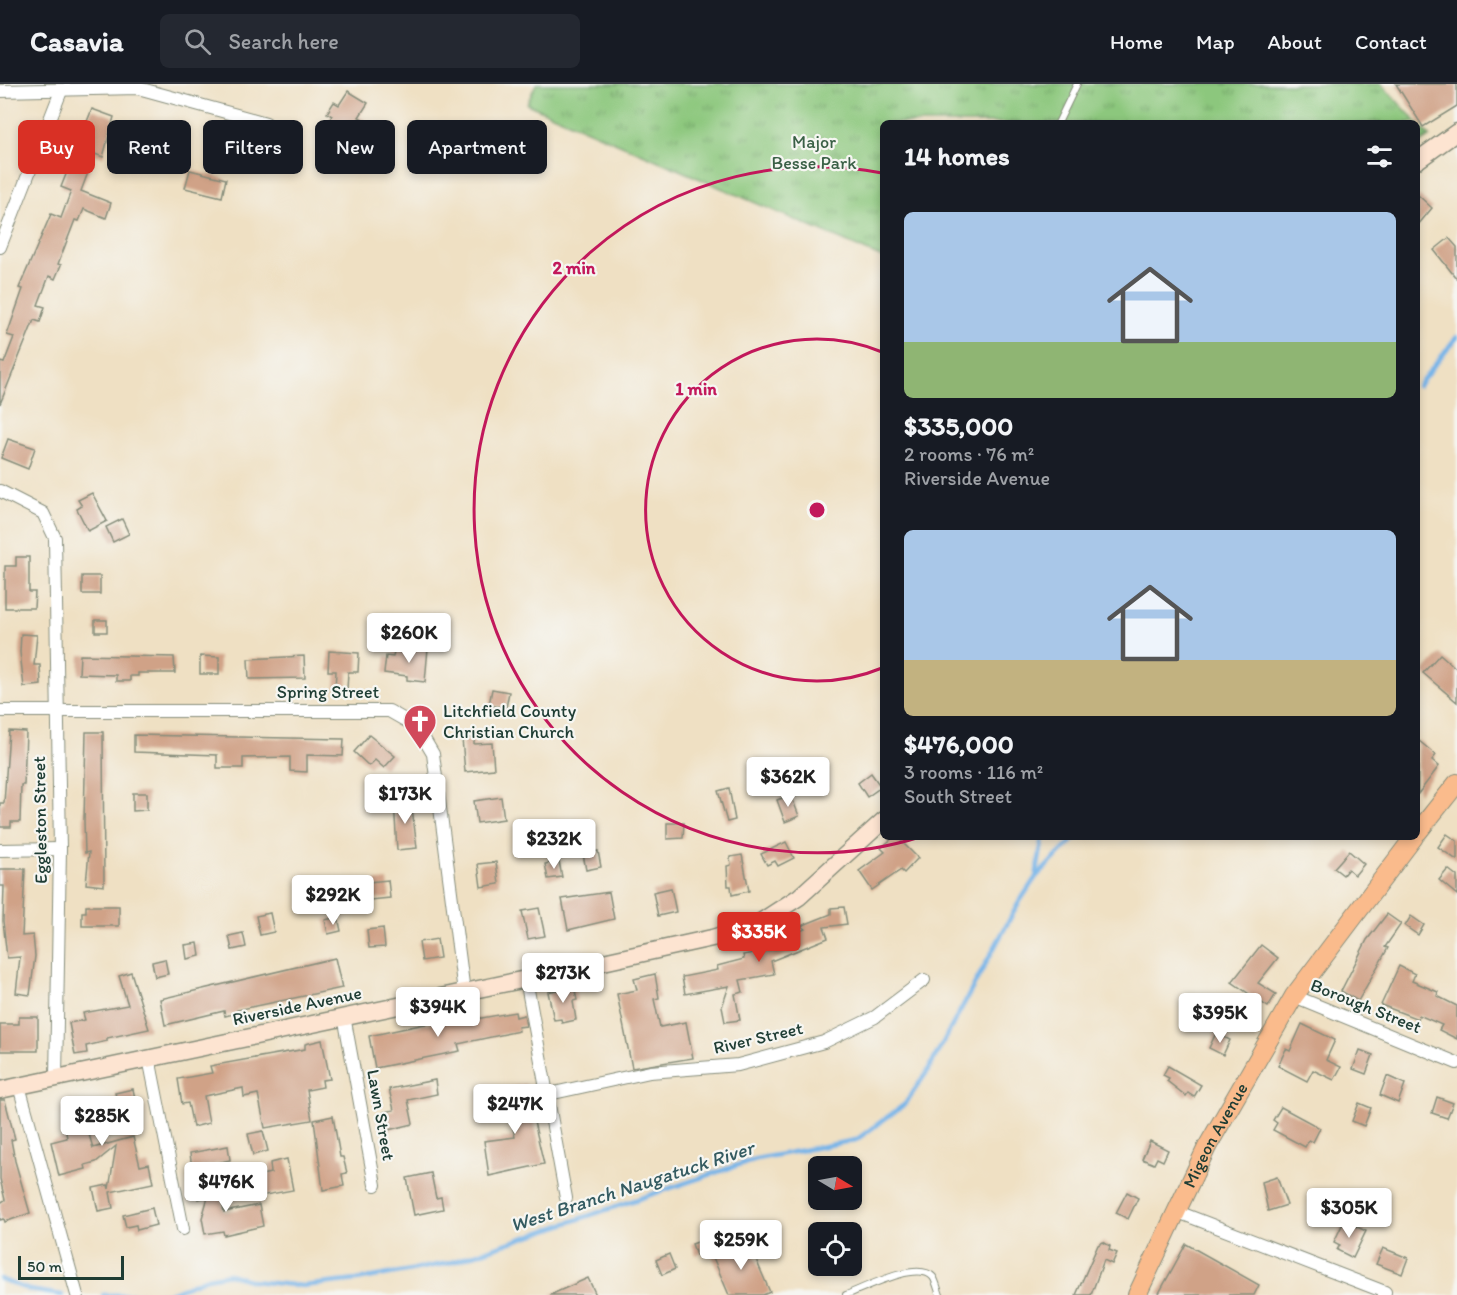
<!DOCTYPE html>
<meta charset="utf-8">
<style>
body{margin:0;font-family:Itim,sans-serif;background:#242831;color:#f1f3f6;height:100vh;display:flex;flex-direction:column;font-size:22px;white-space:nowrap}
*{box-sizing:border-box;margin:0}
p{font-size:20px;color:#9ea1a6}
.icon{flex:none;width:33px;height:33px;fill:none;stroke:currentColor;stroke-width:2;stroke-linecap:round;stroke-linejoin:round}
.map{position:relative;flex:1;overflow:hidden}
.panel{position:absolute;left:880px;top:36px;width:540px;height:720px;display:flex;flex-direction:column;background:#171b24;border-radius:9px;box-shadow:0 3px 9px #0003}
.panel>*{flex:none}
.banner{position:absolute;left:18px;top:36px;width:570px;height:54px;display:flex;gap:12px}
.needle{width:39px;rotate:100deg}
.tools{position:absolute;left:808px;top:1072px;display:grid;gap:12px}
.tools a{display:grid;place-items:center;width:54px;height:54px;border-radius:9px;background:#171b24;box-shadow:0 3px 9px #0003;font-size:30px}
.scale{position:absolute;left:18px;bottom:15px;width:106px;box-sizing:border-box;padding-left:6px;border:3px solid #1f3d34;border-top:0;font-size:16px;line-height:21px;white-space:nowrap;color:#1f3d34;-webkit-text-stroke:4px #f6f6f2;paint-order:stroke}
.price{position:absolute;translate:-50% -51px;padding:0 14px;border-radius:6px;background:#fff;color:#222;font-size:20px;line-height:39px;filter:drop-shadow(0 2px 3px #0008)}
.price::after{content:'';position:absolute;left:50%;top:36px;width:18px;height:14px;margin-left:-9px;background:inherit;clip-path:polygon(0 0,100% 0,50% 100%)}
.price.selected{background:#d93025;color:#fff}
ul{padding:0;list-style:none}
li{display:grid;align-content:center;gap:12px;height:318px;padding:0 24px}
li span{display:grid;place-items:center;height:186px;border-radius:9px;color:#555}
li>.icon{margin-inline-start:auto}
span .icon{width:108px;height:108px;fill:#fffc;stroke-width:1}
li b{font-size:26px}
h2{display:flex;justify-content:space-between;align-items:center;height:72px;padding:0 24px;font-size:26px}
.chip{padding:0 21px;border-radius:9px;background:#171b24;box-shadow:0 3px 9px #0003;font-size:21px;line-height:54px}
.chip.selected{background:#d93025;color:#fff}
header{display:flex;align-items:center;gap:36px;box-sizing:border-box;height:84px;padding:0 30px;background:#171b24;border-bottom:2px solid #363941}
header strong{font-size:28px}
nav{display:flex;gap:33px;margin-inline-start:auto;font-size:21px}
.search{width:420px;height:54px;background:#242831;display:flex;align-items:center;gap:15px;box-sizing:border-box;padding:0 21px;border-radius:9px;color:#9ea1a6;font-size:22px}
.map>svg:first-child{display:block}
</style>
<header>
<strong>Casavia</strong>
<div class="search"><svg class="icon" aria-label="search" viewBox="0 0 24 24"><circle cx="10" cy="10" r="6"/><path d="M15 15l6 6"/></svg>Search here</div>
<nav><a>Home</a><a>Map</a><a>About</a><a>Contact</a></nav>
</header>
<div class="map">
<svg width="1457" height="1211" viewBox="0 0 1457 1211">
<defs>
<pattern id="park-tufts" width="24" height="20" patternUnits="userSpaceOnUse" patternTransform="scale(1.5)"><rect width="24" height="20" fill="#8cc77d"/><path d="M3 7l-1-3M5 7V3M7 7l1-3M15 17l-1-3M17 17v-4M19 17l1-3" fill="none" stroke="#72a367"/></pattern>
</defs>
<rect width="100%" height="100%" fill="#f6f6f2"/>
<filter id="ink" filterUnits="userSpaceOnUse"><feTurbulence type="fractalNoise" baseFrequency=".0167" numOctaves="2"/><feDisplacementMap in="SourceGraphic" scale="12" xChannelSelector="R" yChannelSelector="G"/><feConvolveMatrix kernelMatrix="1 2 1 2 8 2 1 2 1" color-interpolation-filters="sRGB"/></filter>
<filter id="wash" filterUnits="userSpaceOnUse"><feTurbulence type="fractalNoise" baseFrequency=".008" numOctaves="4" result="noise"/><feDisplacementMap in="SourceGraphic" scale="24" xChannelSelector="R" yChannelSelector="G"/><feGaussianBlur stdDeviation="1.35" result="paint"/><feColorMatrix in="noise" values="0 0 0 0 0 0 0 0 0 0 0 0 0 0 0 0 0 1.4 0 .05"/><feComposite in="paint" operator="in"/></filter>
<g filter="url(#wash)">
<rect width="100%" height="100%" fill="#efe0c3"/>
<polygon fill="url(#park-tufts)" stroke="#568258" stroke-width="1.5" points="536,0 1381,0 1430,52 1418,60 1418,39 884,39 883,174 527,20"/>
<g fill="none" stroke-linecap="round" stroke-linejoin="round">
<g stroke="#75b4e9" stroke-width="4.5">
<polyline points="1418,302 1457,253"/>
<polyline points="1037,792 1076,753"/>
<polyline points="0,1195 29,1206 62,1211"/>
<polyline points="103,1211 167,1210 207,1194 229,1190 252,1197 303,1202 357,1196 449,1179 756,1075 856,1056 905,1020 927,988 1018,820 1036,793 1043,753"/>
</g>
</g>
<g id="blocks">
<g fill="#d0a287">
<polygon points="1396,0 1457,0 1457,22 1423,43"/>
<polygon points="348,7 368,19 359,33 377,43 379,49 373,59 369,56 366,60 329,37 332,32 327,29 334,18 339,21"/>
<polygon points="92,25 114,33 103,73 95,70 81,107 111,119 106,134 84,125 79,137 75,136 58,180 61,181 55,195 49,192 38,221 45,223 40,238 34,236 0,320 0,278 4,279 14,253 7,251 23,205 19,204 51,130 61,134 71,107 61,103"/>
<polygon points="190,86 226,95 222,113 185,104"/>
<polygon points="1418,111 1432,124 1418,141"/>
<polygon points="1449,154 1457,163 1457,195 1434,166"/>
<polygon points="8,355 35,364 28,385 1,374"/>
<polygon points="92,409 107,437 88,447 77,425 82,422 78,416"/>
<polygon points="122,435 129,450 113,458 106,443"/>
<polygon points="16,473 29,473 29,508 35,508 34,524 5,524 5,482 16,482"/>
<rect x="82" y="492" width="18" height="18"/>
<rect x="95" y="536" width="12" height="12"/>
<polygon points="21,550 37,551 34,581 40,581 41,601 24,603 20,568"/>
<polygon points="411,563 428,564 425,598 407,596 407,592 384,589 386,572 393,573 394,567 410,569"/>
<polygon points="329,567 359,569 358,588 348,588 347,606 335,605 336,587 328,587"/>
<polygon points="1440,570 1457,585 1457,618 1423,589"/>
<polygon points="80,571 174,573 175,589 138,589 138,592 130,592 130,597 116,597 116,591 79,590"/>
<polygon points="200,572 219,573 219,590 200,590"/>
<polygon points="304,572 305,594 249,595 248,575"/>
<polygon points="492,605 509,608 506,624 489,621"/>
<polygon points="9,647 26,648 24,701 21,701 20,738 11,738 11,743 0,743 0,719 4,719"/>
<polygon points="86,648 103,648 104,802 86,800 89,768 85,769 84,737"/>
<polygon points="134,651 344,655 343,672 307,671 307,688 290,687 290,673 243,674 243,684 217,684 217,671 134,668"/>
<polygon points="369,651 395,672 384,684 375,676 369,682 354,668"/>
<polygon points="474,654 474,660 492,659 494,685 465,688 462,655"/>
<polygon points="1418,656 1436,671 1432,676 1439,682 1418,710"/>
<polygon points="871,689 881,703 867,713 858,699"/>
<polygon points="729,704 735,736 727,738 718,707"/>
<polygon points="133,709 147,709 147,726 133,727"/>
<polygon points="791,711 799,732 785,738 777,716"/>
<polygon points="501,713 504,735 477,739 474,717"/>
<polygon points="411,716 417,764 397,766 394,717"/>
<polygon points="667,739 684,739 683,754 667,755"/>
<polygon points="1447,750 1457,757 1457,776 1438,763"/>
<polygon points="894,753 897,753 918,774 904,789 901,786 872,806 859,787 885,768 881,764"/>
<polygon points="786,758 794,774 778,782 775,777 767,781 761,770"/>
<polygon points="598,767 601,783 586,786 583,770"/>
<polygon points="1349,767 1364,780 1355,791 1348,785 1343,791 1334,784"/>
<polygon points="742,771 749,807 732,811 731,802 728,802 727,782 731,781 730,773"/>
<polygon points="559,777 562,793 548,795 545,780"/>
<polygon points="496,778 499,800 481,803 478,780"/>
<polygon points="0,785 25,785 22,852 33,851 35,872 30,911 16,909 20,873 7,874 3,837 4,802 0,802"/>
<polygon points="1448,785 1457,792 1457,811 1439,796"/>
<polygon points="388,796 390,814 370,816 368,798"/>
<polygon points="671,804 676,828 658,832 653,808"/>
<polygon points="609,808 614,835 568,846 562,815"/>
<polygon points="86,822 119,822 119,842 82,842 82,828 86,828"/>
<polygon points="844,823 847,840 824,843 828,854 771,877 774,890 740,896 743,908 735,910 740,936 725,938 722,923 729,902 685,910 682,893 718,886 717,882 744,875 743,871 785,863 782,855 805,845 801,842 831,830 831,824"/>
<polygon points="539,824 545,852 528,855 522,827"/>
<polygon points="270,829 274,848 260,851 256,832"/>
<polygon points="1387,830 1401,840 1385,863 1388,864 1358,917 1341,907 1367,856"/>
<polygon points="1411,832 1424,841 1418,851 1405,842"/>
<polygon points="338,833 341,847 328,850 325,836"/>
<polygon points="383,844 385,863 369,864 367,846"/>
<polygon points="243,849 246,863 232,866 229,852"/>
<polygon points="437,855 440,874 422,877 419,858"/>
<polygon points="198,859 200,872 187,875 185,861"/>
<polygon points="1261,861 1278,874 1258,899 1276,910 1268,923 1232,898"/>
<polygon points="335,874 342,904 237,926 237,929 225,932 224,927 165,941 160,915"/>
<polygon points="165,875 168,890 155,893 152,878"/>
<polygon points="1399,882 1415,890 1412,897 1438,908 1437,912 1457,922 1457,955 1439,946 1442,941 1419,931 1418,935 1381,921"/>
<polygon points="131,888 149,945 107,954 107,957 86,962 87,969 75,971 69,939 85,936 83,929 128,921 119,892"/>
<polygon points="655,890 659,914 654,915 660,943 686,938 693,974 632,984 617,910 637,906 634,895"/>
<polygon points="574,902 577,916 573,917 576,936 562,939 561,935 554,936 548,908"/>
<polygon points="515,928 516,933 524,931 526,942 518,943 519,947 458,960 460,967 375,984 369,952 453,934 454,939"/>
<polygon points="19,933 38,933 38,967 0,967 0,940 19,940"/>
<polygon points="1302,940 1335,956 1326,976 1341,983 1334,996 1313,986 1307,997 1278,982 1286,965 1290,967"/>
<polygon points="1216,949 1230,956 1223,971 1209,964"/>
<polygon points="322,956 330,995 322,996 323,1003 307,1006 312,1036 265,1044 258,1010 244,1013 243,1004 204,1012 209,1039 193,1043 188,1019 182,1020 178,995 212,989 210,982 305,965 305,960"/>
<polygon points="1360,966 1373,971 1366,990 1353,985"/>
<polygon points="1168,982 1201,1001 1194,1013 1188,1009 1186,1012 1167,997 1169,994 1163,991"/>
<polygon points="1387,992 1405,1000 1398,1019 1380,1011"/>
<polygon points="435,996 437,1010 408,1016 413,1040 388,1046 384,1028 394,1026 389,1005"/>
<polygon points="525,1000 544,1080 489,1092 484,1057 515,1053 508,1023 498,1025 494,1007"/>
<polygon points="133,1005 139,1034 121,1037 120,1033 86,1040 93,1064 133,1053 140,1082 149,1080 153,1099 110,1108 113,1124 98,1127 93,1104 108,1101 109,1105 116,1062 96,1078 85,1081 86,1085 59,1092 51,1058 67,1054 62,1026 117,1016 115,1009"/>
<polygon points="1437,1013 1453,1019 1447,1034 1432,1029"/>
<polygon points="0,1016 5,1016 15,1055 11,1056 15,1077 30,1129 5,1138 4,1135 0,1136 0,1119 5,1116 0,1095"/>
<polygon points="1359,1019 1371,1024 1364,1042 1352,1037"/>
<polygon points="1281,1023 1320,1044 1313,1058 1309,1056 1305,1063 1273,1046 1277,1039 1273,1036"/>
<polygon points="333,1032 340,1073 343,1073 347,1089 342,1090 344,1102 323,1106 314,1036"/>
<polygon points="263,1047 268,1067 253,1071 248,1050"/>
<polygon points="1150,1057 1168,1066 1163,1077 1157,1074 1154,1080 1142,1075"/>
<polygon points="228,1062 230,1076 192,1085 190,1069"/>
<polygon points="287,1075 293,1106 260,1112 256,1092 271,1089 270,1079"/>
<polygon points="216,1085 224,1128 259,1121 263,1142 224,1151 223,1147 205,1150 202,1134 208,1113 198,1115 196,1103 212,1100"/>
<polygon points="431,1089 436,1114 441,1113 443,1125 414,1131 407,1094"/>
<polygon points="1277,1093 1287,1121 1268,1127 1262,1098"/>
<polygon points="1127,1108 1138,1114 1128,1135 1116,1129"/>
<polygon points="152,1124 156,1141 137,1146 136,1141 126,1143 123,1131"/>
<polygon points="1344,1137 1366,1147 1353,1174 1337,1166 1340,1161 1334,1158"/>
<polygon points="706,1155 710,1166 696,1171 692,1160"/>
<polygon points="748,1157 770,1208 763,1211 729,1211 712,1171"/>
<polygon points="1103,1158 1110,1162 1109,1166 1117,1169 1112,1180 1104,1176 1091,1211 1076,1211 1098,1161"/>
<polygon points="1186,1160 1259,1201 1254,1211 1158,1211"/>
<polygon points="1383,1164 1408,1174 1402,1190 1376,1180"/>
<polygon points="669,1170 675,1185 662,1191 656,1176"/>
<polygon points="588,1194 596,1211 550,1211"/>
</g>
</g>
</g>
<g filter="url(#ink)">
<use href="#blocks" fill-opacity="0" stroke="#878e7c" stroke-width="1.5"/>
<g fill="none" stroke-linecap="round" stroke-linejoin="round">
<defs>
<g id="lane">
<polyline points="1058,39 1077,0"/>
<path d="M846 1211C864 1204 918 1176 933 1193 936 1197 938 1206 940 1211"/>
</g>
<g id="street">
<polyline points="0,7 138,4 266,39"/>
<polyline points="0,163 61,7"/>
<polyline points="0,407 43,429 55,454 60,765 56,994"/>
<polyline points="0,627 389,627 417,643 433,670 464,908"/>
<polyline points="0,766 60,765"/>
<polyline points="526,895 566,1114"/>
<polyline points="1294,912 1457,979"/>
<polyline points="344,932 375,1101"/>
<polyline points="149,974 183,1145"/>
<polyline points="19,1002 77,1211"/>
<polyline points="549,1010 650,988 738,981 824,958 875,933 924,896"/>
<polyline points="1178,1128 1385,1208 1384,1211"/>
</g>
<g id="secondary">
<polyline points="1418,76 1457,48"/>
<polyline points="0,1006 526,895 712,854 756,841 799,813 884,736"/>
</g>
<g id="primary">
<polyline points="1418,748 1457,699"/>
<path id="s1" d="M1137 1211 1207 1063 1294 912 1414 753"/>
</g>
</defs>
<use href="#lane" stroke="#878e7c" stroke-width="8"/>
<use href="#street" stroke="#878e7c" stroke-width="14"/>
<use href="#secondary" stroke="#878e7c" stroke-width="19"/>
<use href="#primary" stroke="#878e7c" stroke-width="20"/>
<use href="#lane" stroke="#fff" stroke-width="6"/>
<use href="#street" stroke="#fff" stroke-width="12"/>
<use href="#secondary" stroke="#fde4d1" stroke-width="16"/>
<use href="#primary" stroke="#fabb8c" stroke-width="18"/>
</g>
</g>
<g fill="none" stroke="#c2185b" stroke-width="3">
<path d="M882 584A171 171 0 1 1 882 268"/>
<path d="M920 753A343 343 0 1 1 882 89"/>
</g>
<defs>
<symbol id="church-pin" viewBox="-11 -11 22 30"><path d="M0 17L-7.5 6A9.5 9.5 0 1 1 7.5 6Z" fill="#d1495b" stroke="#f6f6f2"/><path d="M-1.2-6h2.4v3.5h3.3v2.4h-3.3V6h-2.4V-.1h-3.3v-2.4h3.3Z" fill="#fff"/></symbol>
</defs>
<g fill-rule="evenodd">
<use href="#church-pin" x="401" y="618" width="38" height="52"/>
</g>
<g text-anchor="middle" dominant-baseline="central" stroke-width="4.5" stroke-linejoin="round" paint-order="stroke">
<g font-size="18" fill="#3a6046" stroke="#f6f6f2">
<text x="814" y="58">Major<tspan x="814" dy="21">Besse Park</tspan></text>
</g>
<g font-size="18" fill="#1f3d34" stroke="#f6f6f2">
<text x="328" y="608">Spring Street</text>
<text transform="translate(40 736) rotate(-91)">Eggleston Street</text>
<text transform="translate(297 922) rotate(-12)">Riverside Avenue</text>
<text transform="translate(1366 922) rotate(22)">Borough Street</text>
<text transform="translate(758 954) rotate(-13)">River Street</text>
<text transform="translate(381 1031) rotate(80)">Lawn Street</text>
<text stroke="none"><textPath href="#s1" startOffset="178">Migeon Avenue</textPath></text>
</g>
<g font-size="18" fill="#1f3d34" stroke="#f6f6f2" text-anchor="start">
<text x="443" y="627">Litchfield County<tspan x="443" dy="21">Christian Church</tspan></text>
</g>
<g font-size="20" font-style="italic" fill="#345b61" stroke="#f6f6f2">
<text transform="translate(632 1102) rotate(-18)">West Branch Naugatuck River</text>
</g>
</g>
<circle cx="817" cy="426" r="9" fill="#c2185b" stroke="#f6f6f2" stroke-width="3"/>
<g font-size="18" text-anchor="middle" font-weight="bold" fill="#c2185b" stroke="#f6f6f2" stroke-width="4.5" stroke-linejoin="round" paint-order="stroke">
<text x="574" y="190">2 min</text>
<text x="696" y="311">1 min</text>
</g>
</svg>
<div class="tools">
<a><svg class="needle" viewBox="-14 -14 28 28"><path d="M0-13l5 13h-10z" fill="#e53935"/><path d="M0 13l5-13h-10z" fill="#9ea1a6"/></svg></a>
<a><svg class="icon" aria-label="locate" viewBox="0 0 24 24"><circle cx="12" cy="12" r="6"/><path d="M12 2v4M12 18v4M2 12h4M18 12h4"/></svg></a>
</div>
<div class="scale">50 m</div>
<b class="price" style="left:409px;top:580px">$260K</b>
<b class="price" style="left:788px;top:724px">$362K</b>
<b class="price" style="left:405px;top:741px">$173K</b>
<b class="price" style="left:554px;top:786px">$232K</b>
<b class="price" style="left:333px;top:842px">$292K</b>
<b class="price selected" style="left:759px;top:879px">$335K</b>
<b class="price" style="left:563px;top:920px">$273K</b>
<b class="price" style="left:438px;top:954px">$394K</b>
<b class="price" style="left:1220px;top:960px">$395K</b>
<b class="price" style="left:515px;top:1051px">$247K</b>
<b class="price" style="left:102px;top:1063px">$285K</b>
<b class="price" style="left:226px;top:1129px">$476K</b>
<b class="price" style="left:1349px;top:1155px">$305K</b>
<b class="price" style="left:741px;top:1187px">$259K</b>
<div class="banner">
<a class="chip selected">Buy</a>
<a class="chip">Rent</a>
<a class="chip">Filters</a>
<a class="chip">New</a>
<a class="chip">Apartment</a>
</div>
<section class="panel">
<h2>14 homes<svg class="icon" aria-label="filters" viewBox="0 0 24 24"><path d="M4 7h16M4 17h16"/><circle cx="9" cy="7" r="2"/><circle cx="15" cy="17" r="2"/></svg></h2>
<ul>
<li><span style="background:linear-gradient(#a9c7e8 70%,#8fb573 0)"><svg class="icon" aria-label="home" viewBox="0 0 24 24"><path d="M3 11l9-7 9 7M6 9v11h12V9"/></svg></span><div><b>$335,000</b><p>2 rooms · 76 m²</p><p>Riverside Avenue</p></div></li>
<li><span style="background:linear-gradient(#a9c7e8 70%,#c2b280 0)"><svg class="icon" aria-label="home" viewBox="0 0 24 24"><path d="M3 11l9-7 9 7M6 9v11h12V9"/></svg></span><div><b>$476,000</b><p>3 rooms · 116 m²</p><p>South Street</p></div></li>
</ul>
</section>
</div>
